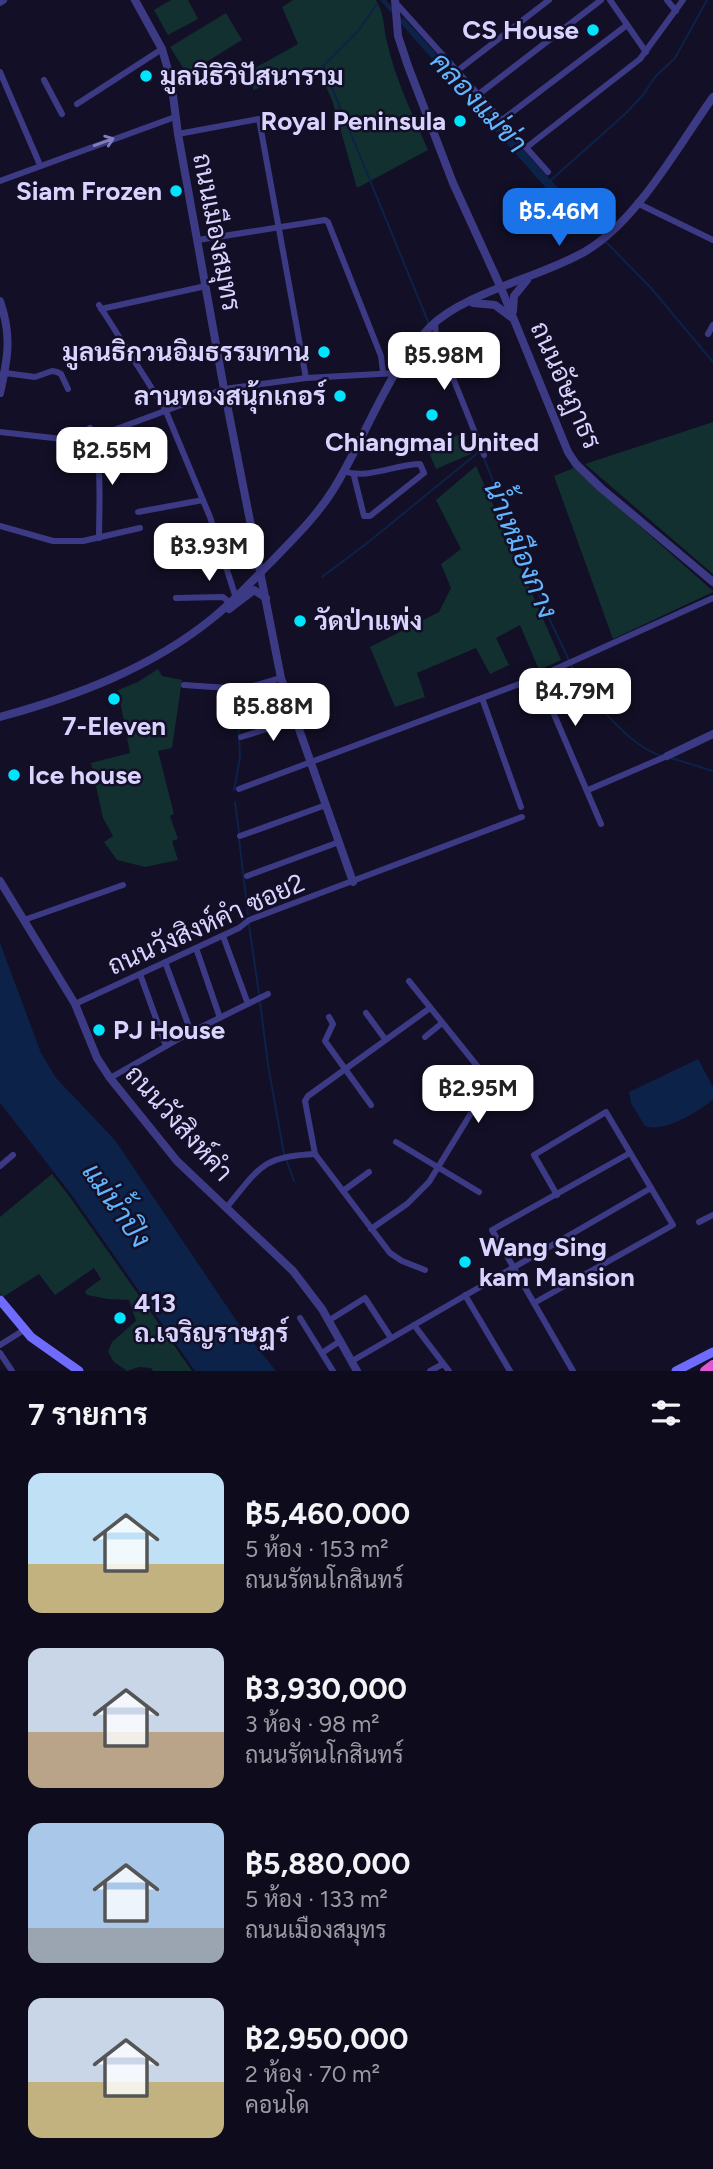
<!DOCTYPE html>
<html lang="th">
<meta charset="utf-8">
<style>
body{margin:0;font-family:Figtree,Sarabun,sans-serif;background:#171425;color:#f1f3f6;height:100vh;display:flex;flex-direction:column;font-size:26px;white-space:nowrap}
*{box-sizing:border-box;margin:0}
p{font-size:23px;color:#9b9ba3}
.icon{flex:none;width:38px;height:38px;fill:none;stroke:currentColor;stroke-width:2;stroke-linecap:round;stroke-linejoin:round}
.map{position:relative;height:1371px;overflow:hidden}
.details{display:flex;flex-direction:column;background:#0e0b1c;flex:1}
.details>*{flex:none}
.price{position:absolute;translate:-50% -60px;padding:0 16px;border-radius:14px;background:#fff;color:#222;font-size:23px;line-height:46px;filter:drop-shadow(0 2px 4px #0008)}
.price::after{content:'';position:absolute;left:50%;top:42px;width:21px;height:16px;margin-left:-10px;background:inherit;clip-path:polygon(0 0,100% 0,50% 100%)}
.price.current{background:#1a73e8;color:#fff}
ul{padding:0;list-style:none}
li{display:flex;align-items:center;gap:21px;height:175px;padding:0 28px}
li span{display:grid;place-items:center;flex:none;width:196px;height:140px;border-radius:14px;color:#555}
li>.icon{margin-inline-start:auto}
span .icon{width:84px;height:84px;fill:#fffc;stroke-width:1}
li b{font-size:30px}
h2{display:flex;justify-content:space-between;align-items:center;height:84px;padding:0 28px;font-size:30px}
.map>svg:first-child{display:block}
</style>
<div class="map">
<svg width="713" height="1371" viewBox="0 0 713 1371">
<rect width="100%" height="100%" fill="#130f26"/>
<g fill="#12302f">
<polygon points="171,0 188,0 198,19 168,35 154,10"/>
<path d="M293 0H376C385 16 383 25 387 42 395 79 413 115 428 150L357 188 332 100 317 67 253 90V69L298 44 282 7Z"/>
<polygon points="226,13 242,40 187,74 170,47"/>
<polygon points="713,422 713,574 585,464"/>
<polygon points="463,433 471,454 436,469 427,448"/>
<polygon points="476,466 561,660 539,670 520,625 496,638 509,665 490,674 476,648 417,673 425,697 395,707 370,647 439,612 451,588 441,564 461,549 436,500"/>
<polygon points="574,468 713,591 713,592 613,639 554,476"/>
<polygon points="158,669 162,676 182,680 172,748 158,751 174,814 170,816 178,839 172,841 178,860 145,867 117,860 104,842 113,836 103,818 91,763 130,753 118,690 138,682"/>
<polygon points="52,1174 69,1196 192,1371 153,1371 151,1368 139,1367 127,1371 114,1362 108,1352 112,1342 136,1321 129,1300 108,1299 87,1295 85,1291 101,1279 94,1268 55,1295 39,1274 3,1297 0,1293 0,1217"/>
</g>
<g fill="#0c2248">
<polygon points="380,0 386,0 403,20 403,17 598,232 595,235 554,191 545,187"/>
<polygon points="0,943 41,1053 56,1078 115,1140 240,1326 276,1371 195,1371 71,1194 0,1103"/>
<path d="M698 1059 713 1087V1100C697 1112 665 1133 645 1126L631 1103 629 1092Z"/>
</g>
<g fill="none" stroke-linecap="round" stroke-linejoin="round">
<g stroke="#0c2248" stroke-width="2">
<polyline points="377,4 359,30 323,66 429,324"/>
<polyline points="551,180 625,114 643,95 655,77 675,58 707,0"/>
<polyline points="604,240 651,288 713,362"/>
<polyline points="483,456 547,614 569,660"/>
<polyline points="322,577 366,544 480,451"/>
<path d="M571 665C586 695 630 747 662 756"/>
<polyline points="671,758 713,771"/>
<polyline points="234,790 240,758 237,695"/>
<polyline points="235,802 239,833"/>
<polyline points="239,839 248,914"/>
<polyline points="249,925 259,994"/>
<polyline points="260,1002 268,1065 284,1154"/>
<polyline points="286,1159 294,1181"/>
</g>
<g stroke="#3d3a85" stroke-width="6">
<polyline points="610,0 646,52"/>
<polyline points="667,0 676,11"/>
<polyline points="395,2 548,172"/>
<polyline points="457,71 549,0"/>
<polyline points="0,72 40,165"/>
<polyline points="44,80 62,114"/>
<polyline points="479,94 601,0"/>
<polyline points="77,104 162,49"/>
<polyline points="502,120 627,25"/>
<polyline points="178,134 259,119 306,378"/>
<polyline points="527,147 640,59 683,0"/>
<polyline points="0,181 175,117"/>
<polyline points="637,203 713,240"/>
<polyline points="198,240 325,220 328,222 381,356 383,372"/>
<polyline points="99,305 165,409 210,517 236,598"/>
<polyline points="101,309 206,286"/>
<polyline points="435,323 436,336 484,455"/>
<polyline points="708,334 713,325"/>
<polyline points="5,373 35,377 52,371 57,372 61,374 68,389"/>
<path d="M90 428C103 453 99 509 99 538"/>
<polyline points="0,432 71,440 95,437 224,389 306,378 397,373"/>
<path d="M344 471C366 480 396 464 420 464L424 473 370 516H364L354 476"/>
<polyline points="138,512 203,500"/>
<polyline points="0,526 53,541 83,541 140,528"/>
<polyline points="176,598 223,597 230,603"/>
<polyline points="538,677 601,824"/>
<polyline points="184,685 243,689 281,678"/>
<polyline points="482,698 521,807"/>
<polyline points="241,737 296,720"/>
<polyline points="239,789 538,677 713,598"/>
<polyline points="588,790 667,756"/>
<polyline points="240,836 326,805"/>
<polyline points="247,876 339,842"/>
<polyline points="24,920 123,885"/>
<polyline points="223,936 248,1004"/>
<polyline points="196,948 220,1018"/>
<polyline points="165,962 191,1032"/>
<polyline points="140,974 166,1046"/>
<polyline points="75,1004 239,928 249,920 522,817"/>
<polyline points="366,1013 385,1039"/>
<polyline points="329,1017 333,1024 325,1041 371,1105"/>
<polyline points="425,1037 442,1023"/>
<polyline points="110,1078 191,1032 268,994"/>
<polyline points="396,1142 479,1192"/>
<polyline points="315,1154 305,1101 308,1096 430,1008"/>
<polyline points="0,1166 13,1155"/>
<polyline points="343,1191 369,1172"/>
<path d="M227 1207C259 1168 262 1156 315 1154L390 1253 402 1261 425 1270"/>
<polyline points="699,1222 713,1215"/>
<polyline points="371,1229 407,1204 429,1182 490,1082 409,981"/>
<polyline points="465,1295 510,1371"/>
<polyline points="534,1303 673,1225 606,1112 534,1155 557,1195"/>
<polyline points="300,1318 333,1371"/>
<polyline points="328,1321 365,1298 391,1338"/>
<polyline points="414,1325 449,1371"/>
<polyline points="0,1345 24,1330"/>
<polyline points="0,1353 12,1371"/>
<polyline points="322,1353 340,1341"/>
<polyline points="352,1361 651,1188"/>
<polyline points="430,1371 443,1364"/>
<polyline points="573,1371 492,1230 630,1153"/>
</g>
<g stroke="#3d3a85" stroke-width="8">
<polyline points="135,0 162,49 171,80 178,134 224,389 281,678 353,882"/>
<polyline points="395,0 398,36 408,66 453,183 501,288 568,452 576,464 601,488 713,582"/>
<polyline points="0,2 3,0"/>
<path d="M0 301C12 336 8 358 0 393"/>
<polyline points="473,303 495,305 511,317"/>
<polyline points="513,311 514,296 527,280"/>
<polyline points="229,609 254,590 266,598"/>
<path d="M0 717C76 696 152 668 214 617 234 601 252 581 271 562 293 539 316 517 333 490 366 437 386 372 430 327 465 292 542 277 586 251 638 220 678 146 713 97"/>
<polyline points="667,756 713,734"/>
<polyline points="0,881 75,1004 97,1058 110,1078 177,1161 293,1271 322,1309 357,1371"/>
</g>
<g stroke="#6f6bff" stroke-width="9">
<polyline points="0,1300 31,1337 79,1371"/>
<polyline points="676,1371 713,1352"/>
</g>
<polyline stroke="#e055d1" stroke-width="10" points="705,1371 713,1365"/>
</g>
<defs><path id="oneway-shaft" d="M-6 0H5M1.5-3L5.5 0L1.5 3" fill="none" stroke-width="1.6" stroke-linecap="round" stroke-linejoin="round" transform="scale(1.75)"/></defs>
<use stroke="#837fbc" href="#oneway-shaft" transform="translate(104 142) rotate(-20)"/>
<g fill="#00e5ff" stroke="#130f26" stroke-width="2.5">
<circle cx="593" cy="30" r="7"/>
<circle cx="146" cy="76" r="7"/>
<circle cx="460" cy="121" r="7"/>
<circle cx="176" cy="191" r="7"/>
<circle cx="324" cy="352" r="7"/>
<circle cx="340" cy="396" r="7"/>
<circle cx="432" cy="415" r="7"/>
<circle cx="300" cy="621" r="7"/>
<circle cx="114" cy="699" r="7"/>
<circle cx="14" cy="775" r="7"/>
<circle cx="99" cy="1030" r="7"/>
<circle cx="465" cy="1262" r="7"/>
<circle cx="120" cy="1318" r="7"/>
</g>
<g text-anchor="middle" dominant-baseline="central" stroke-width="5" stroke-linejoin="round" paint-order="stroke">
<g font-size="26" font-weight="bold" fill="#d9d4ff" stroke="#130f26" text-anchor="start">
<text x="579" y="30" text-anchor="end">CS House</text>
<text x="160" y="76">มูลนิธิวิปัสนาราม</text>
<text x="446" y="121" text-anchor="end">Royal Peninsula</text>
<text x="162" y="191" text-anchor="end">Siam Frozen</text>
<text x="310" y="352" text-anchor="end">มูลนธิกวนอิมธรรมทาน</text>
<text x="326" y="396" text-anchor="end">ลานทองสนุ้กเกอร์</text>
<text x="432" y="442" text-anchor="middle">Chiangmai United</text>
<text x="314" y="621">วัดป่าแพ่ง</text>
<text x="114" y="726" text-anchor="middle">7-Eleven</text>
<text x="28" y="775">Ice house</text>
<text x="113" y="1030">PJ House</text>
<text x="479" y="1247">Wang Sing<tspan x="479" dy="30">kam Mansion</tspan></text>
<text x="134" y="1303">413<tspan x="134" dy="30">ถ.เจริญราษฏร์</tspan></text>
</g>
<g font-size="26" fill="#d9d4ff" stroke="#130f26">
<text transform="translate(217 232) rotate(79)">ถนนเมืองสมุทร</text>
<text transform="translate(566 385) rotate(66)">ถนนอัษฎาธร</text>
<text transform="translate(206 924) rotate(-24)">ถนนวังสิงห์คำ ซอย2</text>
<text transform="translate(179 1123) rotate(48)">ถนนวังสิงห์คำ</text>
</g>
<g font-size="28" font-style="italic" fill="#62b6ff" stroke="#130f26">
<text transform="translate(479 102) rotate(47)">คลองแม่ข่า</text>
<text transform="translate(521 549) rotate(67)">น้ำเหมืองกาง</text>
<text transform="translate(117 1205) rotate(55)">แม่น้ำปิง</text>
</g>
</g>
</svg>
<b class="price current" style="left:559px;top:248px">฿5.46M</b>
<b class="price" style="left:444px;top:392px">฿5.98M</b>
<b class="price" style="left:112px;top:487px">฿2.55M</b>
<b class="price" style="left:209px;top:583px">฿3.93M</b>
<b class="price" style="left:575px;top:728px">฿4.79M</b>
<b class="price" style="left:273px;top:743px">฿5.88M</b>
<b class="price" style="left:478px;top:1125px">฿2.95M</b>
</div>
<section class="details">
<h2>7 รายการ<svg class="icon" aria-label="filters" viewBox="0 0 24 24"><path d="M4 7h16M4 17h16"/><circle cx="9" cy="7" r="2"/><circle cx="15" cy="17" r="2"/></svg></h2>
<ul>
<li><span style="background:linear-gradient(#bfe0f5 65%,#c2b280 0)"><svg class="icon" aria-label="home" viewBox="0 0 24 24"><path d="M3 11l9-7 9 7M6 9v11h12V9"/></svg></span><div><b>฿5,460,000</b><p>5 ห้อง · 153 m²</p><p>ถนนรัตนโกสินทร์</p></div></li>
<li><span style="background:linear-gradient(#c9d6e8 60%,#b9a48a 0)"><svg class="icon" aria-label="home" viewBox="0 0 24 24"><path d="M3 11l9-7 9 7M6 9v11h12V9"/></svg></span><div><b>฿3,930,000</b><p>3 ห้อง · 98 m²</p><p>ถนนรัตนโกสินทร์</p></div></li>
<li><span style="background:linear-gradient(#a9c7e8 75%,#9aa5b1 0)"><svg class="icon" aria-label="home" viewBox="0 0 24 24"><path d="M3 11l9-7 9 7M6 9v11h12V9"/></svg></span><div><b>฿5,880,000</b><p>5 ห้อง · 133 m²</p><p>ถนนเมืองสมุทร</p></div></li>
<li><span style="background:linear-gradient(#c9d6e8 60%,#c2b280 0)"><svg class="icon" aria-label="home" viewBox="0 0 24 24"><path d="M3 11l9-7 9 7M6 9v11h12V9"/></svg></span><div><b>฿2,950,000</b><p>2 ห้อง · 70 m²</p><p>คอนโด</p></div></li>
</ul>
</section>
